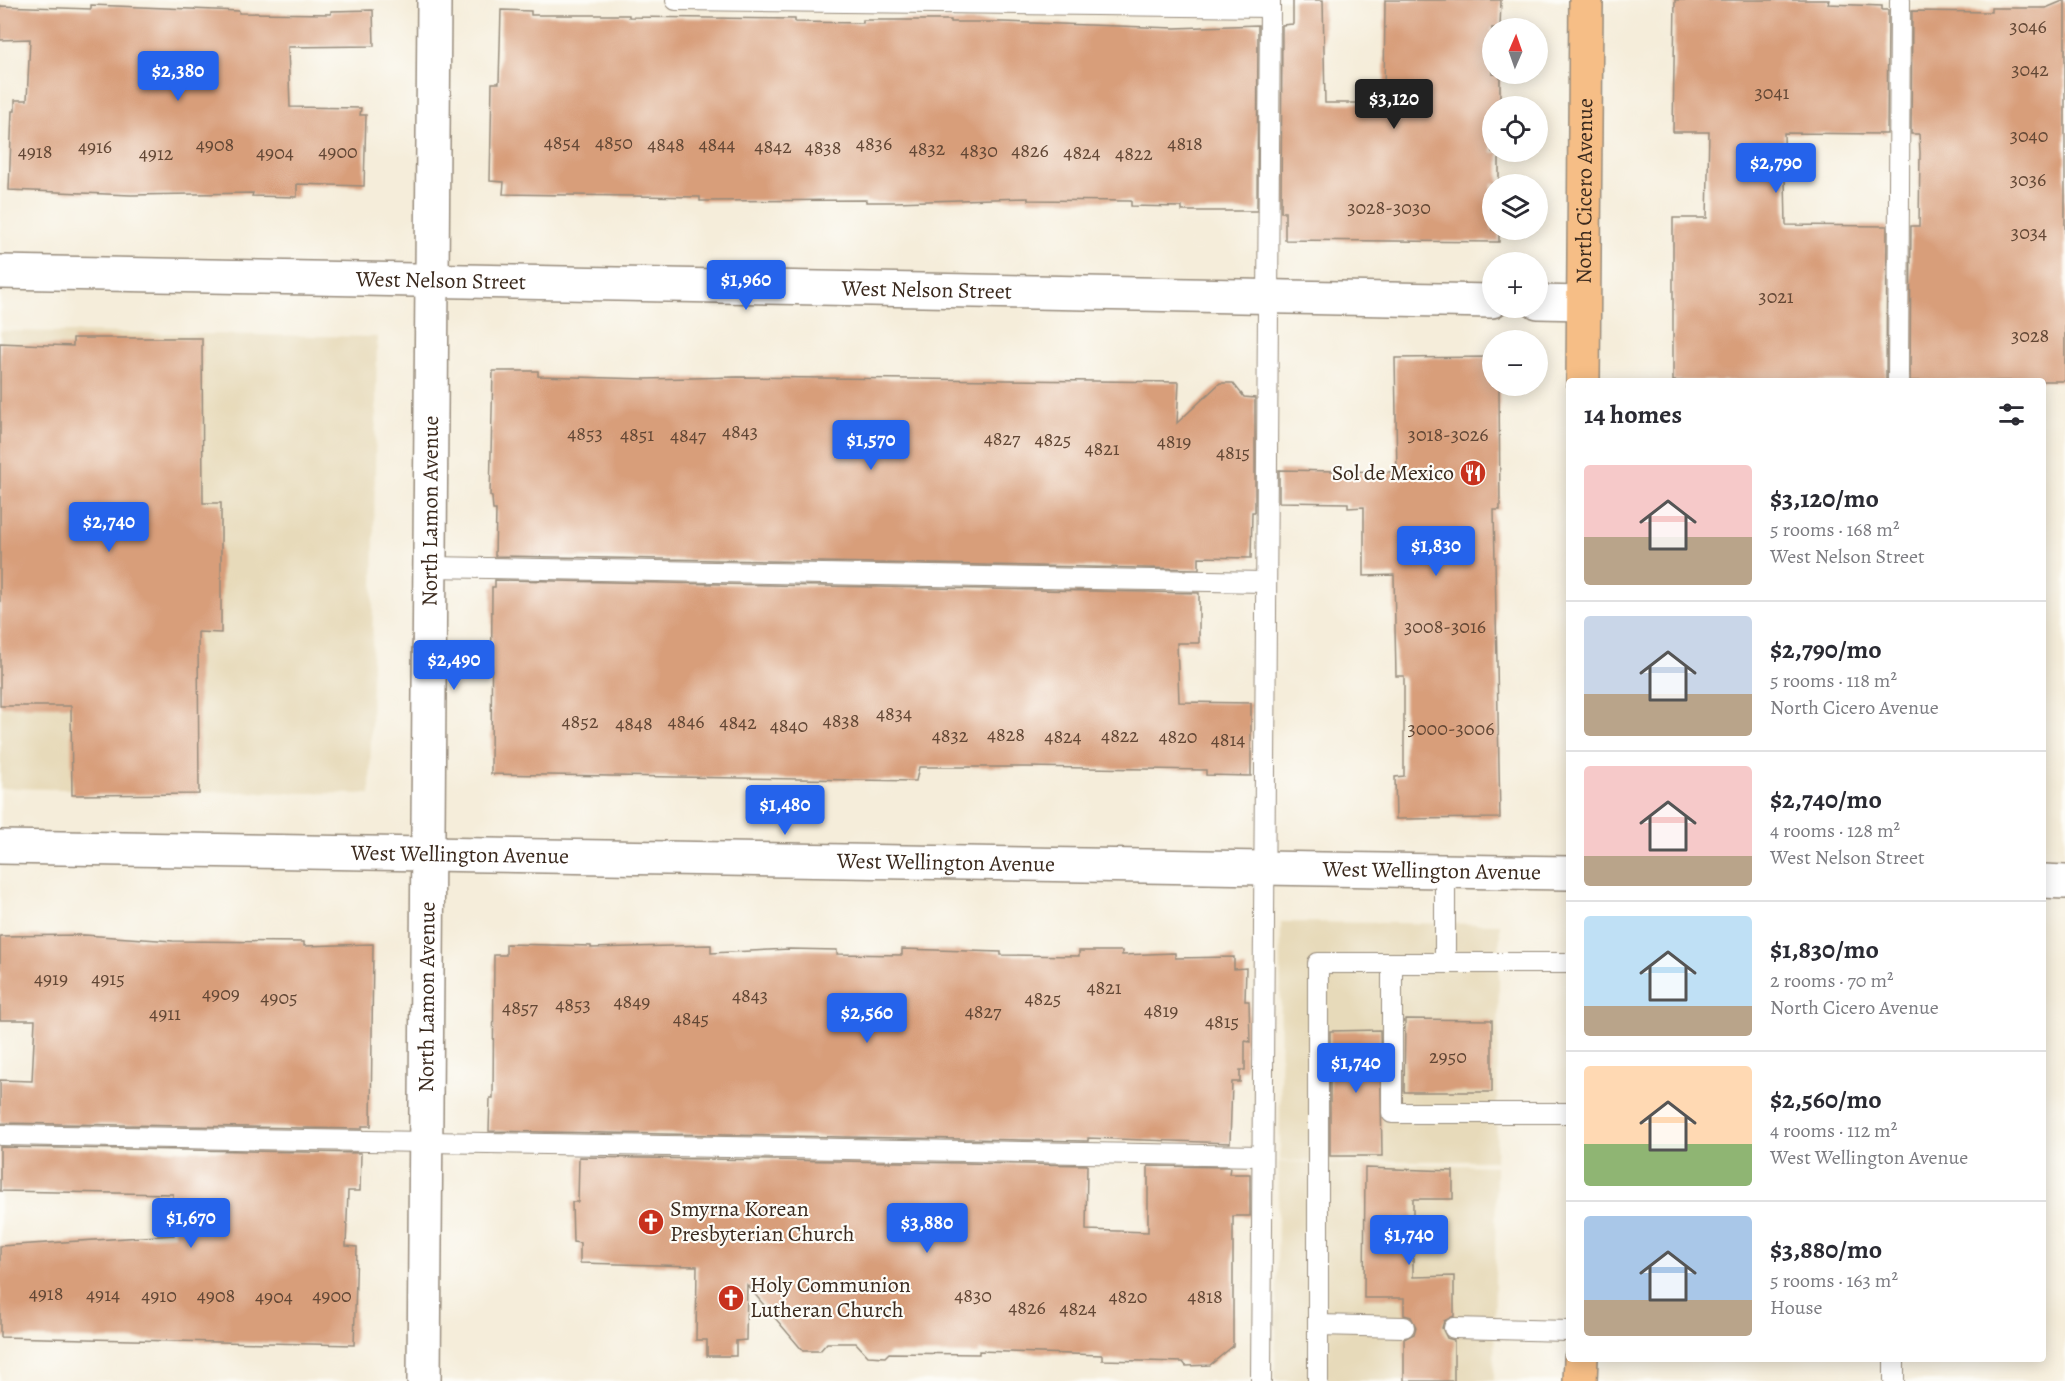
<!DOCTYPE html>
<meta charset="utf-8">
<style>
body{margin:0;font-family:Alegreya,serif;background:#f2f2f3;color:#2b2b33;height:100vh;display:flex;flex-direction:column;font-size:22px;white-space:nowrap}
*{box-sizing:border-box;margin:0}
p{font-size:20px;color:#7c7c81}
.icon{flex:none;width:33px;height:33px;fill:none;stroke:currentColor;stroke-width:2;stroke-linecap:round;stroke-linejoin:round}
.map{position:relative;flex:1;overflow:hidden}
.details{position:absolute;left:1566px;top:378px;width:480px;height:984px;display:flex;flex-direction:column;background:#fff;border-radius:6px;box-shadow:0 3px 15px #0003}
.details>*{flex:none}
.needle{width:39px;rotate:2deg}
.buttons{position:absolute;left:1482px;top:18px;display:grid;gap:12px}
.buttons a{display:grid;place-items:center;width:66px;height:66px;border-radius:50%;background:#fff;box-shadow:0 3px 15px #0003;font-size:30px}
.price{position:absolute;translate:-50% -51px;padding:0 14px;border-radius:6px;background:#2563eb;color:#fff;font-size:20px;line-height:39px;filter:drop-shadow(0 2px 3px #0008)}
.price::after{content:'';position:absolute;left:50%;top:36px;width:18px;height:14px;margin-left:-9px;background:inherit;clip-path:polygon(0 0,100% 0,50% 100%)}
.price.selected{background:#222;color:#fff}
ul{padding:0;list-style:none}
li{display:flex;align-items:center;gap:18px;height:150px;padding:0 18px}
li+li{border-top:2px solid #e1e1e2}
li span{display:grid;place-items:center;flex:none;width:168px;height:120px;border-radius:6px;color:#555}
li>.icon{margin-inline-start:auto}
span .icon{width:72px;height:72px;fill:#fffc;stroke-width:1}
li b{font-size:26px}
h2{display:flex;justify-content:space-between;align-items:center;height:72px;padding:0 18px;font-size:26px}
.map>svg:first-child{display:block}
</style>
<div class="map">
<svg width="2065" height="1381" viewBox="0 0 2065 1381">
<rect width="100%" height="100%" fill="#fdfcf7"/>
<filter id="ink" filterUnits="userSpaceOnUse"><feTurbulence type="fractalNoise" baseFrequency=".0167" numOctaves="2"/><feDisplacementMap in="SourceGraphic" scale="12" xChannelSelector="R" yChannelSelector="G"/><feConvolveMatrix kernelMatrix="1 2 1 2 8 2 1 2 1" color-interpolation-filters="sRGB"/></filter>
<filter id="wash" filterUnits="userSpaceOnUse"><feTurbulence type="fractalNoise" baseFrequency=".008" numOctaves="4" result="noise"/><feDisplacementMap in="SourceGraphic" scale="24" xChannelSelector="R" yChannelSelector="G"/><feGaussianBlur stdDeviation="1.35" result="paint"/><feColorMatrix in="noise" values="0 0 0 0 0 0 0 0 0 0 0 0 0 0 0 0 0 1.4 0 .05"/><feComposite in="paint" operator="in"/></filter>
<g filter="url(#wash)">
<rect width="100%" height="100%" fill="#f5edda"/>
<g fill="#e7daba">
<polygon points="0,331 377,337 370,794 0,788"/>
<polygon points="1281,922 1500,924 1496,1161 1280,1161"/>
<polygon points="1279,1162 1496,1166 1494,1381 1275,1381"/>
</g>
<g id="blocks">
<g fill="#d89e7a">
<polygon points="1293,0 1323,0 1325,103 1384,103 1385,0 1501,0 1500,28 1492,28 1492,74 1500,74 1500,106 1492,106 1492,152 1499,152 1499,184 1492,184 1492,230 1499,230 1499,242 1285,240 1285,212 1281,212 1282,25 1293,24"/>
<polygon points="1675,0 1829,0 1828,4 1882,6 1882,10 1888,10 1887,134 1784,133 1786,225 1887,226 1886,381 1673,381 1673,218 1707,218 1709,132 1673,132"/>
<polygon points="2065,0 2065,381 1910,381 1911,226 1919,226 1920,152 1919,134 1911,134 1912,11 1991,12 1991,8 2046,8"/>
<polygon points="91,5 239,11 239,13 331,14 331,11 373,10 374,46 288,47 290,107 361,108 360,115 366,115 364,186 297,184 297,197 252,196 253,193 131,195 9,190 12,111 15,111 15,100 27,100 30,39 0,40 0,6 91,9"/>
<polygon points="501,10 531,11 531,15 629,15 629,17 795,19 795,22 863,23 863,20 951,20 951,22 1003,22 1175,28 1258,25 1257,211 1182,211 1182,207 1131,206 1131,201 1028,200 1028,198 894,202 866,202 866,200 700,201 700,197 503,194 504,182 490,181 492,83 499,83"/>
<polygon points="73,338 202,338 203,503 221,503 221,633 198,632 199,794 72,795 71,706 0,706 0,343 73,346"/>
<polygon points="1492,357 1492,386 1499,386 1500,510 1494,510 1500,818 1396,819 1395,777 1404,776 1404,676 1396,676 1394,575 1364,576 1364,507 1348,508 1348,503 1279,502 1279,470 1397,472 1395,358"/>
<polygon points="493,371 538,371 538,376 645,379 738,377 1179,382 1177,423 1220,383 1233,383 1244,397 1255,398 1255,512 1252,512 1251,558 1199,557 1199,569 495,556 496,510 493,510 492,497 490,496"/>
<polygon points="495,580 1199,593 1199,643 1177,643 1179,702 1251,703 1251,776 1206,775 1206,770 1028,767 919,767 916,781 491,774 492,587 495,587"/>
<polygon points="84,935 173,941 304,942 304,946 373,944 371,1126 362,1126 362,1129 0,1123 0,1080 32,1081 35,1020 0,1020 0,936"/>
<polygon points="506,944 591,946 591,948 711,945 711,953 789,949 837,950 837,954 902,955 902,949 1001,952 1001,955 1079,956 1079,951 1122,951 1122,955 1175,953 1175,958 1234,957 1234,969 1246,968 1245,1001 1249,1001 1250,1042 1245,1041 1245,1070 1240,1070 1240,1082 1232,1082 1230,1143 1088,1138 1088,1141 489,1131 490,1098 493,1098 494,955 506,955"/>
<polygon points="1405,1019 1492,1020 1492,1092 1404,1092"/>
<polygon points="1380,1030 1382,1156 1330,1156 1330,1031"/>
<polygon points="0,1147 361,1153 360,1191 348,1191 346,1246 357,1247 354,1345 0,1337 0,1246 174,1235 173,1194 0,1191"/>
<polygon points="579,1157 1087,1165 1086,1230 1148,1232 1148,1166 1230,1167 1229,1174 1250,1174 1250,1216 1233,1216 1233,1346 1210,1365 1186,1366 1183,1362 1102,1360 1102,1355 979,1351 979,1354 889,1353 885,1357 868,1356 856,1343 827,1343 820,1351 803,1351 747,1285 746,1340 736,1341 736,1356 707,1356 707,1340 696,1340 697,1266 580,1263 580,1243 573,1242 572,1202 578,1202"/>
<polygon points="1365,1168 1453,1171 1453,1199 1413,1199 1413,1277 1454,1276 1454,1316 1444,1321 1442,1328 1447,1338 1454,1340 1454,1381 1404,1381 1404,1339 1414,1334 1416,1327 1411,1317 1404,1315 1404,1298 1364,1298"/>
</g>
</g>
</g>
<g filter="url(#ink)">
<use href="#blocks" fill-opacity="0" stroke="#988c7c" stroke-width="1.5"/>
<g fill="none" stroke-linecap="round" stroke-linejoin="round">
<defs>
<g id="service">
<polyline points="676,0 1270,7"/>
<polyline points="1898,381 1900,0"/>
<polyline points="430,567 1266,582"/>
<polyline points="1445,871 1445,963 1569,963"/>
<polyline points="1392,963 1392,1113 1569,1113"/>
<polyline points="0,1135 1262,1156"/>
<polyline points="1318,1325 1404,1327"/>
<polyline points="1454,1328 1569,1331"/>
<polyline points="1261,1381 1270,0"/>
<polyline points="1318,1381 1318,963 1445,963"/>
<polyline points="1894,1381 1894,1359"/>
</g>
<g id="minor">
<path id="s1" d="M0 272 1492 301"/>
<polyline points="1538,302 1583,303"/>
<path id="s2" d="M0 847 1569 873"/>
<polyline points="2043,881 2065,882"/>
<path id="s3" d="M424 1381 434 0"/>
</g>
<g id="primary">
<path id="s4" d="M1583 381 1586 0"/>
<polyline points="1580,1381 1581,1359"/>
</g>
</defs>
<use href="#service" stroke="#988c7c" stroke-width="22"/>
<use href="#minor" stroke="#988c7c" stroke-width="36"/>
<use href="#primary" stroke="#988c7c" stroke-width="36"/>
<use href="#service" stroke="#fff" stroke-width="20"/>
<use href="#minor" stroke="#fff" stroke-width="33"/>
<use href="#primary" stroke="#f6be86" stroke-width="33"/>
</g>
</g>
<defs>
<symbol id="restaurant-disc" viewBox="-11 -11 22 22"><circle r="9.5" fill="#c8321e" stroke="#fdfcf7"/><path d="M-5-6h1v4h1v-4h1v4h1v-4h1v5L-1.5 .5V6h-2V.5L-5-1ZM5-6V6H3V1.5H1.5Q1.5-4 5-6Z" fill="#fff"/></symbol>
<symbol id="church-disc" viewBox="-11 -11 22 22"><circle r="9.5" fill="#c8321e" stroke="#fdfcf7"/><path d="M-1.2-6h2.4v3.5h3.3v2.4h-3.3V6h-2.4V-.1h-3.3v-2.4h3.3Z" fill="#fff"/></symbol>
</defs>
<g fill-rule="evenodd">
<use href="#restaurant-disc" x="1458" y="458" width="30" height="30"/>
<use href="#church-disc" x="636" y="1207" width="30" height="30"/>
<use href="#church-disc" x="716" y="1283" width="30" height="30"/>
</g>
<g text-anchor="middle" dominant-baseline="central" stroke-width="4.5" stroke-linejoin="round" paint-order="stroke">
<g font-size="20" fill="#624735">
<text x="2028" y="26">3046</text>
<text x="2030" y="69">3042</text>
<text x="1772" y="92">3041</text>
<text x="2029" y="135">3040</text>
<text x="562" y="142">4854</text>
<text x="614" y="142">4850</text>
<text x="874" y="143">4836</text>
<text x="1185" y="143">4818</text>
<text x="215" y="144">4908</text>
<text x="666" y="144">4848</text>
<text x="717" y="144">4844</text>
<text x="95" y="146">4916</text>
<text x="773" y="146">4842</text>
<text x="823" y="147">4838</text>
<text x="927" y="148">4832</text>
<text x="979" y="150">4830</text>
<text x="1030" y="150">4826</text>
<text x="35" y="151">4918</text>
<text x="338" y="151">4900</text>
<text x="275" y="152">4904</text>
<text x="1082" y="152">4824</text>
<text x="156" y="153">4912</text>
<text x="1134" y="153">4822</text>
<text x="2028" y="179">3036</text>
<text x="1389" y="207">3028-3030</text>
<text x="2029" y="232">3034</text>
<text x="1776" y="296">3021</text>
<text x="2030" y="335">3028</text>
<text x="740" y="431">4843</text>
<text x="585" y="433">4853</text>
<text x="637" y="434">4851</text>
<text x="1448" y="434">3018-3026</text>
<text x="688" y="435">4847</text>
<text x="1002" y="438">4827</text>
<text x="1053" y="439">4825</text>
<text x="1174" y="441">4819</text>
<text x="1102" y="448">4821</text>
<text x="1233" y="452">4815</text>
<text x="1445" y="626">3008-3016</text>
<text x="894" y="713">4834</text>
<text x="841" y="720">4838</text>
<text x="580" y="721">4852</text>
<text x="686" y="721">4846</text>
<text x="738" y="722">4842</text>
<text x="634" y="723">4848</text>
<text x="789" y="725">4840</text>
<text x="1451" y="728">3000-3006</text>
<text x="1006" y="734">4828</text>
<text x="950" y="735">4832</text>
<text x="1120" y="735">4822</text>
<text x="1063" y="736">4824</text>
<text x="1178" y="736">4820</text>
<text x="1228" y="739">4814</text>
<text x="51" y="978">4919</text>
<text x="108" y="978">4915</text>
<text x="1104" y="987">4821</text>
<text x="221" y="993">4909</text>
<text x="750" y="995">4843</text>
<text x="279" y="997">4905</text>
<text x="1043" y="998">4825</text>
<text x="632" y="1001">4849</text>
<text x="573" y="1004">4853</text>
<text x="520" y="1007">4857</text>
<text x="1161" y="1010">4819</text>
<text x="983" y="1011">4827</text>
<text x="165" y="1013">4911</text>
<text x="691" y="1018">4845</text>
<text x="1222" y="1021">4815</text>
<text x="1448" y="1056">2950</text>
<text x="46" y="1293">4918</text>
<text x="103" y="1294">4914</text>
<text x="159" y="1295">4910</text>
<text x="216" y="1295">4908</text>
<text x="332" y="1295">4900</text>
<text x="973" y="1295">4830</text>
<text x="274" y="1296">4904</text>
<text x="1128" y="1296">4820</text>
<text x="1205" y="1296">4818</text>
<text x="1027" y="1307">4826</text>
<text x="1078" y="1308">4824</text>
</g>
<g font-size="22" fill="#3b2a1e" stroke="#fdfcf7">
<text stroke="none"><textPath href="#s4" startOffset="190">North Cicero Avenue</textPath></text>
<text stroke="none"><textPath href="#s1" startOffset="441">West Nelson Street</textPath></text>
<text stroke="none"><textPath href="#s1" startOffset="927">West Nelson Street</textPath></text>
<text stroke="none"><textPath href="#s3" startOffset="870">North Lamon Avenue</textPath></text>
<text stroke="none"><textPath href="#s2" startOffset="460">West Wellington Avenue</textPath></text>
<text stroke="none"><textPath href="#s2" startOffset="946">West Wellington Avenue</textPath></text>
<text stroke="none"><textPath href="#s2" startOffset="1432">West Wellington Avenue</textPath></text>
<text stroke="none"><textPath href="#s3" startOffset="384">North Lamon Avenue</textPath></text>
</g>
<g font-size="22" fill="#3b2a1e" stroke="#fdfcf7" text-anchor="start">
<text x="1454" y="473" text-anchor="end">Sol de Mexico</text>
<text x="670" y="1209">Smyrna Korean<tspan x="670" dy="25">Presbyterian Church</tspan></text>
<text x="750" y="1285">Holy Communion<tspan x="750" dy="25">Lutheran Church</tspan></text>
</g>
</g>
</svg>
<div class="buttons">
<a><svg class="needle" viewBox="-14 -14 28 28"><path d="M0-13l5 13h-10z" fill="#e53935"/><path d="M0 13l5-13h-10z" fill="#7c7c81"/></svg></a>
<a><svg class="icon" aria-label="locate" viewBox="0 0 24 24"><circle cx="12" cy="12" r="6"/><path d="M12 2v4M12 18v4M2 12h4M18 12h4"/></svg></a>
<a><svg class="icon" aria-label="layers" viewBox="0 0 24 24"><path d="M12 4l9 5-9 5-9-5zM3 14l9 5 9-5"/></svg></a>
<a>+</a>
<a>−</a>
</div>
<b class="price" style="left:178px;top:102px">$2,380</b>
<b class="price selected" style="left:1394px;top:130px">$3,120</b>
<b class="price" style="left:1776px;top:194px">$2,790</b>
<b class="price" style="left:746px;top:311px">$1,960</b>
<b class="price" style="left:871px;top:471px">$1,570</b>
<b class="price" style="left:109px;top:553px">$2,740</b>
<b class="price" style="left:1436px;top:577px">$1,830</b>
<b class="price" style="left:454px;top:691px">$2,490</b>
<b class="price" style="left:785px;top:836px">$1,480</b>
<b class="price" style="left:867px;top:1044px">$2,560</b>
<b class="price" style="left:1356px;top:1094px">$1,740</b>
<b class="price" style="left:191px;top:1249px">$1,670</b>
<b class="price" style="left:927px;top:1254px">$3,880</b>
<b class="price" style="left:1409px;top:1266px">$1,740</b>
<section class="details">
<h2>14 homes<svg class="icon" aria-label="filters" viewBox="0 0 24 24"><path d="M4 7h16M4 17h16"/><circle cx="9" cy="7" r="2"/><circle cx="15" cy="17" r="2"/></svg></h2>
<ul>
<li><span style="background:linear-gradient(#f6c9c9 60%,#b9a48a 0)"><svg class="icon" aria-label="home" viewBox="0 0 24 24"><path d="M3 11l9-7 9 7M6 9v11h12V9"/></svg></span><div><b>$3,120/mo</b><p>5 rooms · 168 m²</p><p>West Nelson Street</p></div></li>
<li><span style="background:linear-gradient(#c9d6e8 65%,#b9a48a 0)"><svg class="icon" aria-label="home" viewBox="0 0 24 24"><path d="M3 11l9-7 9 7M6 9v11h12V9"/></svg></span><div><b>$2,790/mo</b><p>5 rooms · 118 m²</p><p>North Cicero Avenue</p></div></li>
<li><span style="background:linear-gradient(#f6c9c9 75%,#b9a48a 0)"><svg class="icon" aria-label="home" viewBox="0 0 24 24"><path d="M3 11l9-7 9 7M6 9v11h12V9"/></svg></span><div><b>$2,740/mo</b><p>4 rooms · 128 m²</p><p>West Nelson Street</p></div></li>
<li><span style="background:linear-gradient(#bfe0f5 75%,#b9a48a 0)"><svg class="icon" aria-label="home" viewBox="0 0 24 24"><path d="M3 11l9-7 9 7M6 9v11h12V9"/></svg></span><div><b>$1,830/mo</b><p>2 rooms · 70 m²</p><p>North Cicero Avenue</p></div></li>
<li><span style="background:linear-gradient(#ffd9b3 65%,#8fb573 0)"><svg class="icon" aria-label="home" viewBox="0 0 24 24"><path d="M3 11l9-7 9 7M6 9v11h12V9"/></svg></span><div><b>$2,560/mo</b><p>4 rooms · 112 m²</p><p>West Wellington Avenue</p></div></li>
<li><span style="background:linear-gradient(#a9c7e8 70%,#b9a48a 0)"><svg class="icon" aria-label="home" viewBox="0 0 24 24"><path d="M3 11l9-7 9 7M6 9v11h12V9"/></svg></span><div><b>$3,880/mo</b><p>5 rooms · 163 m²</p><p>House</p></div></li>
</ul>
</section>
</div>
